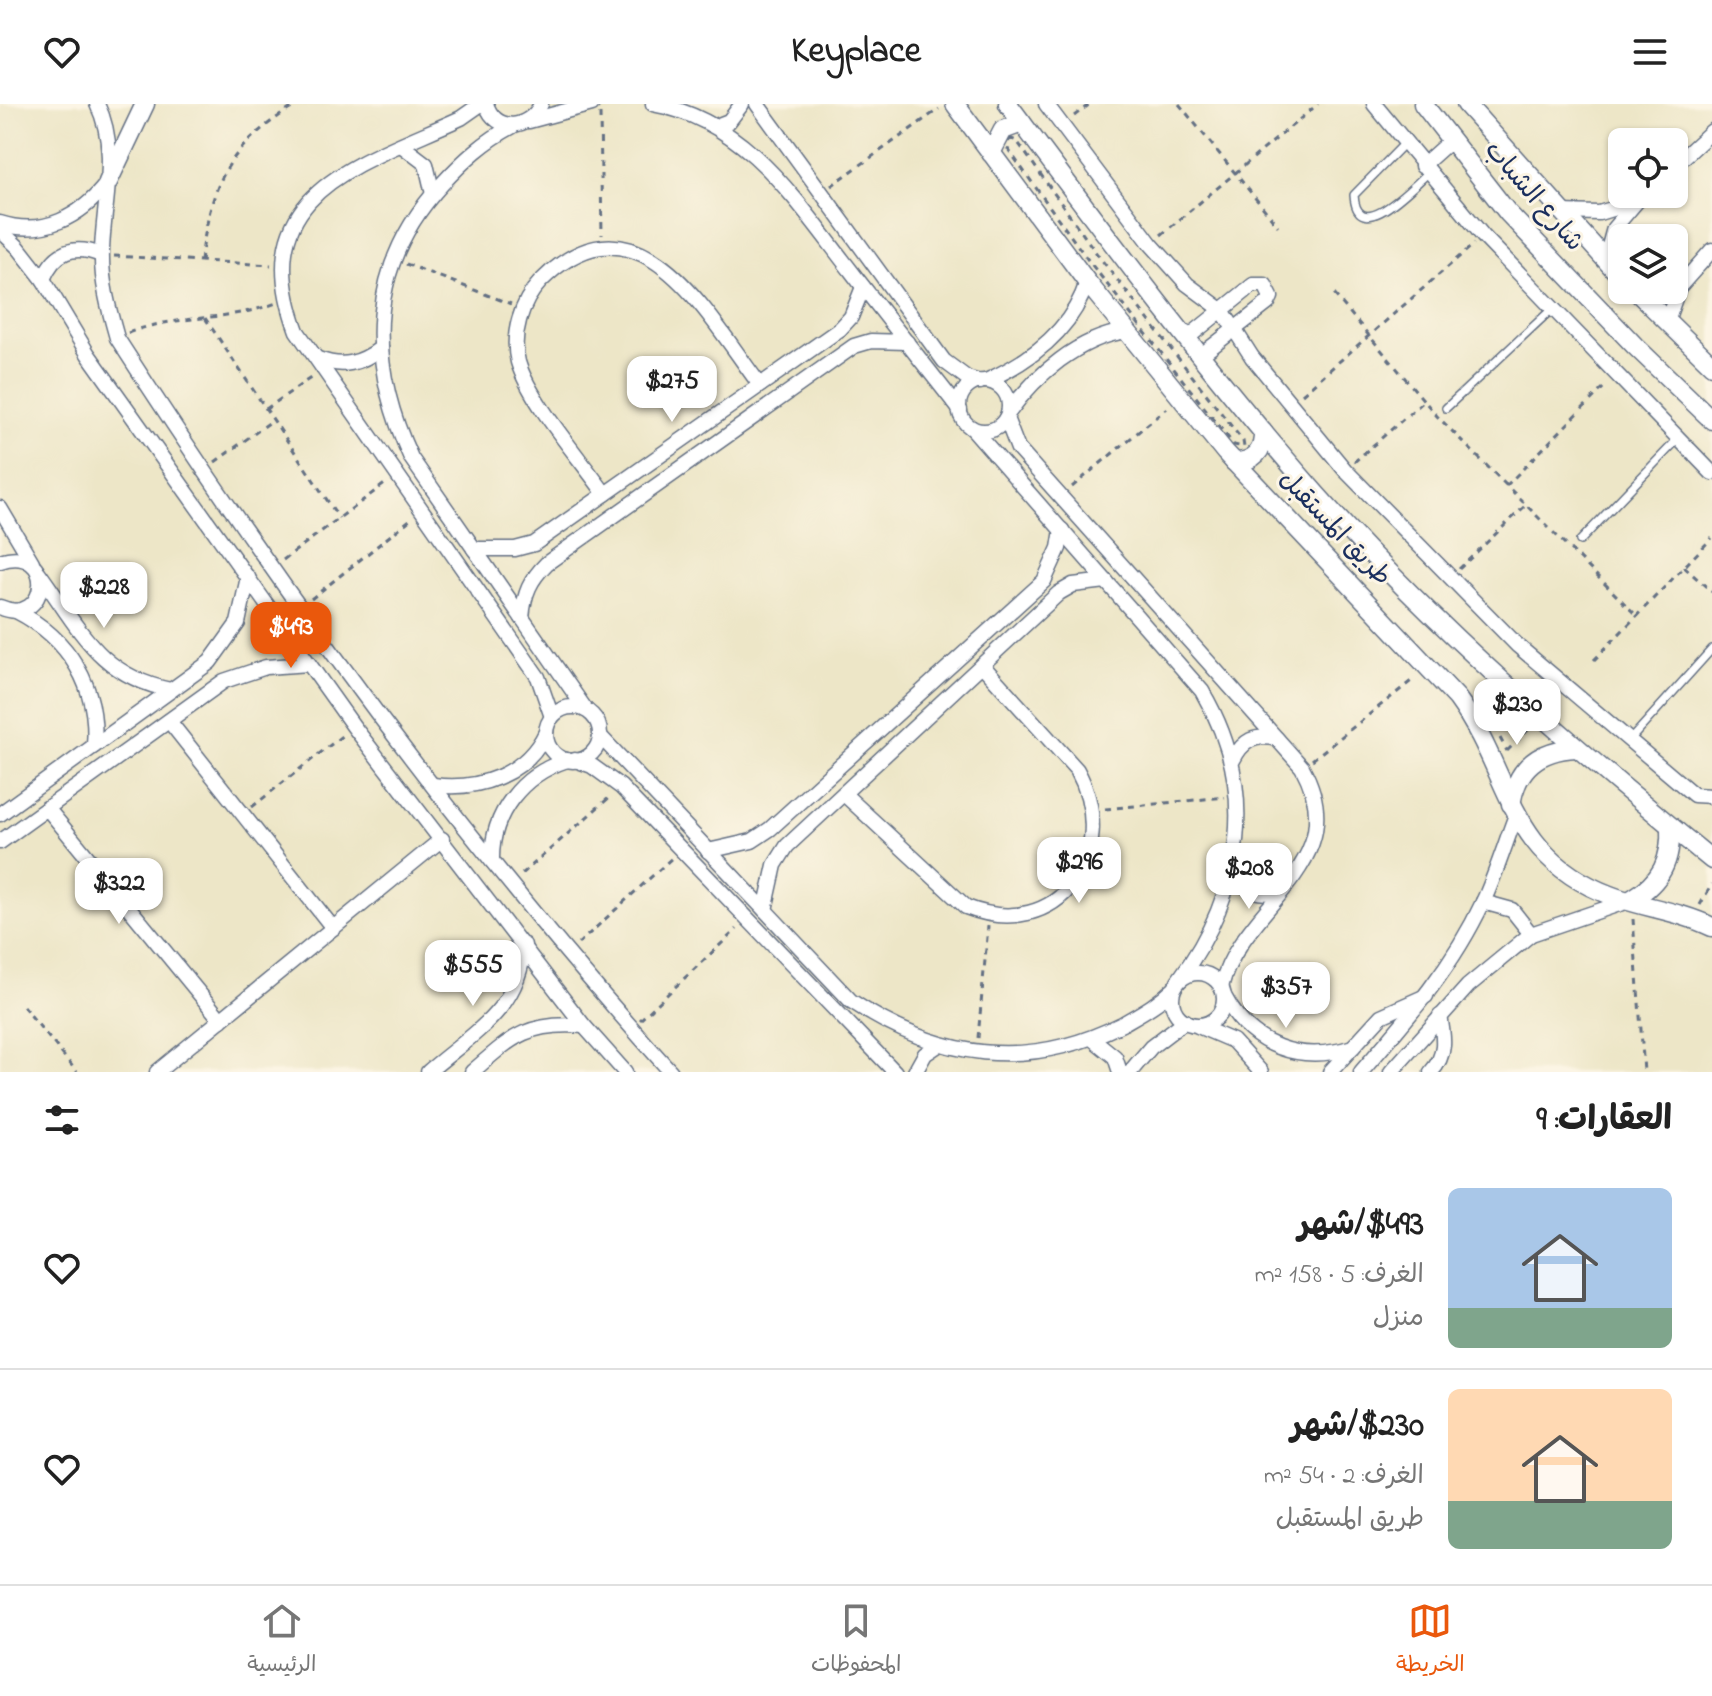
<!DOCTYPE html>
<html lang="ar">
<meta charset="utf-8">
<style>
body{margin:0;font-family:"Indie Flower","Playpen Sans Arabic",sans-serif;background:#f6f6f6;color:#222;direction:rtl;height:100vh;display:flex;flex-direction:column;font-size:30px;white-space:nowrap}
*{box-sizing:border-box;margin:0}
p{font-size:26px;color:#767676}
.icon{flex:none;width:44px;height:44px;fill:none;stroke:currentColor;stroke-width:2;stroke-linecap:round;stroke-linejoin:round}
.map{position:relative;height:968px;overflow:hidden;direction:ltr}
.drawer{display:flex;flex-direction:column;background:#fff;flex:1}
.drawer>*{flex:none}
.controls{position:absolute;left:1608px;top:24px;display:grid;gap:16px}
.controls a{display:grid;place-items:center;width:80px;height:80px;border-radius:12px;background:#fff;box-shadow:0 2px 6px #0004;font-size:40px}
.price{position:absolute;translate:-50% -68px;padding:0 18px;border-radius:16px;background:#fff;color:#222;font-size:26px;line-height:52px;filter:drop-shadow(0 2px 4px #0008)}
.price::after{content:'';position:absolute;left:50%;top:48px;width:24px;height:18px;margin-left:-12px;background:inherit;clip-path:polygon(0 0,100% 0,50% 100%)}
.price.current{background:#ea580c;color:#fff}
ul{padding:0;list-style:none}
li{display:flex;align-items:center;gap:24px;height:200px;padding:0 40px}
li+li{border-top:2px solid #e0e0e0}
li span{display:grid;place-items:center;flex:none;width:224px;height:160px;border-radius:12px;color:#555}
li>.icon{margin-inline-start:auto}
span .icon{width:96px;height:96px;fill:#fffc;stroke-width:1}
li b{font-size:34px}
h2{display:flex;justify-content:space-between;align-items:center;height:96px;padding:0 40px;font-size:34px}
header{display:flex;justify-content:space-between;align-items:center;height:104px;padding:0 40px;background:#fff;font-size:36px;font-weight:700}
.dock{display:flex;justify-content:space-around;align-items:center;height:112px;border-top:2px solid #e0e0e0;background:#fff;font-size:22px;color:#767676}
.dock a{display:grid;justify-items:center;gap:4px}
.dock .current{color:#ea580c}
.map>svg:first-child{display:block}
</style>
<header><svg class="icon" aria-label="menu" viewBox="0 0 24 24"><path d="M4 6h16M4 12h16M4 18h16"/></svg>Keyplace<svg class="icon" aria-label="heart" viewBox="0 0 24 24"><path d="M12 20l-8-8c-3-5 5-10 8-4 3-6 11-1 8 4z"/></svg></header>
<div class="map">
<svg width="1712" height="968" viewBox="0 0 1712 968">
<rect width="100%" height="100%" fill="#fcf5e5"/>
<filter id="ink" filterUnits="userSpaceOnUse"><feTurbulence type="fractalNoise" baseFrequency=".0125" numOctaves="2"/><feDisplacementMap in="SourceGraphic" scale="16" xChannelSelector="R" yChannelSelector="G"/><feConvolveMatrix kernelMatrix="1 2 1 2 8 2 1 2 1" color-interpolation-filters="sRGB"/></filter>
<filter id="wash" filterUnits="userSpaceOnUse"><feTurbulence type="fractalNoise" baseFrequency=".006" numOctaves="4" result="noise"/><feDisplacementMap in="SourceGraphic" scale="32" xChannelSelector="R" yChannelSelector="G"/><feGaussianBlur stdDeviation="1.8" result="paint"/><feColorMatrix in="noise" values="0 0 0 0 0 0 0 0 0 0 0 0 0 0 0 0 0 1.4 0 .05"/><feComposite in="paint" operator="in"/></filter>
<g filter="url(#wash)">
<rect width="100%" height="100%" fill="#ede6c7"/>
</g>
<g filter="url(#ink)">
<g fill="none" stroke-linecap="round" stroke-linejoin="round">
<defs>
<g id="lane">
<path d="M1404 40 1354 91C1357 143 1413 82 1428 69"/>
<polyline points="1446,304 1552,205"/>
<polyline points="1580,437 1677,336"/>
<polyline points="1629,637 1712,545"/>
</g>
<g id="street">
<path d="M97 0C120 46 103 99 102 148 101 177 109 206 117 234 283 492 466 740 671 968"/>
<path d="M481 0 461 14C359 61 245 87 297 227L538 573 552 613"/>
<path d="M486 0C496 30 530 25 541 0"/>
<path d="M653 0C746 16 797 98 851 167 887 214 924 260 960 306"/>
<polyline points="757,0 944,257 967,274 980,278"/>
<polyline points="1046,0 1151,140 1187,180 1222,206 1252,253 1345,366 1518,542 1694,691 1712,692"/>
<polyline points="1374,0 1483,132 1712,369"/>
<polyline points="529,17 592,0"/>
<path d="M513 22C485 37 464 56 442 80 367 161 366 256 411 354L586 606"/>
<polyline points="716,22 729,17 742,0"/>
<polyline points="401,41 426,60 433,90"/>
<polyline points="1422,62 1451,36"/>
<polyline points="1674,62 1712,27"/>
<polyline points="1560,108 1599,109 1631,99"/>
<path d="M0 119C43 133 81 113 107 79"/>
<polyline points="0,126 18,143 43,175 88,250 354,623 584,922 625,968"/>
<polyline points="1605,157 1614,124 1643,90"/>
<path d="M43 175C55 147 73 140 101 151"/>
<polyline points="1667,217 1679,183 1712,146"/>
<polyline points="1186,235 1253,181 1265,181 1271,193 1268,199 1200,252"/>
<path d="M318 255C343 264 360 260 381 244"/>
<path d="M986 277C1030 257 1072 226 1087 178"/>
<circle cx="984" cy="302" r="25"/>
<path d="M1009 308C1036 271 1078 234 1126 227"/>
<path d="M1006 314 1018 345 1302 663C1356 761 1242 798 1221 883"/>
<path d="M972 324 1202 587C1259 684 1244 788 1178 877"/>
<path d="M605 390C580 354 530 298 518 258 511 231 521 198 540 178 638 79 707 211 760 281"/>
<polyline points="0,404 32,458"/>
<polyline points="474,445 515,445 534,440 840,225 851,213 863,183"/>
<path d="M0 457C57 438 50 525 0 503"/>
<path d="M39 469C80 525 99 572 171 586"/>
<path d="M16 507C69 534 99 583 94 642"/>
<path d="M522 514C524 489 530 476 547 459L854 242 871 237 907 238"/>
<circle cx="573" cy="630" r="27"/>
<polyline points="169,617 333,824"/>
<path d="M600 632 851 897C939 955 1026 968 1122 920 1141 909 1158 900 1173 885"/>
<polyline points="575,656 592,662 621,683 895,968"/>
<path d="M1233 656C1243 636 1255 630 1277 635"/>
<path d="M433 681C478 687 526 671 546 628"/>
<path d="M844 690 966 803C1059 840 1122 748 1077 666L982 561"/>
<polyline points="47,704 221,916"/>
<polyline points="0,710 210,558 238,519 248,473"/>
<polyline points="0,738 224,577 266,563 309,560"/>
<polyline points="708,747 752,737 770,725 1044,477 1059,444 1062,426"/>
<path d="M492 757C491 709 522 671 567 656"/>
<path d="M1232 769C1246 788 1261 793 1283 785"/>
<polyline points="1483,798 1512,806 1531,830"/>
<polyline points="765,806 775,761 787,742 1059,489 1073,481 1106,477"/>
<circle cx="1198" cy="895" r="26"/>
<path d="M1224 892C1251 943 1300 960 1353 943"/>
<polyline points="1198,922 1233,937 1261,968"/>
<polyline points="1094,936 1115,953 1120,968"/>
<polyline points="157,968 442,735"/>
<path d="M428 968C473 929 520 905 524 841"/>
<path d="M472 968C512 933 528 917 584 922"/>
<polyline points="915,968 925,950 937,942"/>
<polyline points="1130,968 1151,943 1185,917"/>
<polyline points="1330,968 1381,912 1426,892"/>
<path d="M1361 968C1407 915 1453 863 1483 798 1496 770 1505 740 1516 711"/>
<polyline points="1391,968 1468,882 1531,830 1628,797"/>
<path d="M1431 968C1447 951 1444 933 1440 912"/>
</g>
<g id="secondary">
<path d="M955 0 1087 178 1225 348 1457 594C1511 668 1506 746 1600 787 1635 803 1675 805 1712 823"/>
<path d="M1008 0C1107 133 1206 265 1316 390 1436 525 1573 643 1712 756"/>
<polyline points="1423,0 1508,109 1635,242 1712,316"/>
<polyline points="1466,0 1622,174"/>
<polyline points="991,49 1003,26 1022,19"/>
<polyline points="108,78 145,0"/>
<polyline points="1635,186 1712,261"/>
<path d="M1234 358C1254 358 1264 347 1263 328"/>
<path d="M1511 700C1517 663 1539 646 1576 644"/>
<path d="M1632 795C1661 778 1672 756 1670 722"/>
</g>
</defs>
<use href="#lane" stroke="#646f83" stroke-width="10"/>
<use href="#street" stroke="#646f83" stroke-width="17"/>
<use href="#secondary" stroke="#646f83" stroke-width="21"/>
<g stroke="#646f83" stroke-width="3" stroke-dasharray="6 6" stroke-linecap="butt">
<polyline points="1179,0 1278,122"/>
<polyline points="600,10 602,131"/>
<polyline points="1074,12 1090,0"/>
<polygon points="1009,34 1017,37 1097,150 1243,337 1244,343 1234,341 1088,156 1008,45"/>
<polyline points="831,82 939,5"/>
<polyline points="1161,131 1318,0"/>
<polyline points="114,152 271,161"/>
<path d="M201 157C211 77 228 42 298 0"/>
<polyline points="406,160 511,200"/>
<polyline points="1334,190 1437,312 1637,512"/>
<polyline points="205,214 339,414"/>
<path d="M128 229C176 210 228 218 276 199"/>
<polyline points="1302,290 1474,140"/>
<polyline points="266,305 312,273"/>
<polyline points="215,358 273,316"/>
<polyline points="1354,358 1424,297"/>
<polyline points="1506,382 1607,280"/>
<polyline points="1072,383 1167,304"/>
<polyline points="283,456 386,379"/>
<polyline points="1684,463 1712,488"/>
<polyline points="1459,465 1526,401"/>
<polyline points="311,495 411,415"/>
<polyline points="1594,556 1712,434"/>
<polyline points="1500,634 1507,647"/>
<polyline points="1507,647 1530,624"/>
<polyline points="1312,656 1415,574"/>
<polyline points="252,703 343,631"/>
<polyline points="1105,705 1225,693"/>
<polyline points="522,770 612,691"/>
<polyline points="1700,801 1712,780"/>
<polyline points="1633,815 1644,968"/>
<polyline points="578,840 673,753"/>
<polyline points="23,902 77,968"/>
<polyline points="640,916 737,825"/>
<polyline points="978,934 988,822"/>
</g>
<use href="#lane" stroke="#fff" stroke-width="7"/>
<use href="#street" stroke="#fff" stroke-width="14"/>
<use href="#secondary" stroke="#fff" stroke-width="18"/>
</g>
</g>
<g text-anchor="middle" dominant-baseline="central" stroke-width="6" stroke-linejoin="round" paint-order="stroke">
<g font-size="26" fill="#1b2f5e" stroke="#fcf5e5">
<text transform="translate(1533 93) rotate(49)">شارع الشباب</text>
<text transform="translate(1334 425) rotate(46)">طريق المستقبل</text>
</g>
</g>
</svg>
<div class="controls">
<a><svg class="icon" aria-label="locate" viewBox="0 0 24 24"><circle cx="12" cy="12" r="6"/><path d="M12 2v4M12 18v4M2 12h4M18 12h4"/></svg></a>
<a><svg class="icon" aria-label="layers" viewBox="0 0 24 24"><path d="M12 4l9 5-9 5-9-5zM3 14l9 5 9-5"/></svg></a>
</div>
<b class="price" style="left:672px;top:320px">$275</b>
<b class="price" style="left:104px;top:526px">$228</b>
<b class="price current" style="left:291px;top:566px">$493</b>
<b class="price" style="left:1517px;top:643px">$230</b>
<b class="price" style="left:1079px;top:801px">$296</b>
<b class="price" style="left:1249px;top:807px">$208</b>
<b class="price" style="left:119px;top:822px">$322</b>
<b class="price" style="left:473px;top:904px">$555</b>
<b class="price" style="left:1286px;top:926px">$357</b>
</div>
<section class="drawer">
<h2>العقارات: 9<svg class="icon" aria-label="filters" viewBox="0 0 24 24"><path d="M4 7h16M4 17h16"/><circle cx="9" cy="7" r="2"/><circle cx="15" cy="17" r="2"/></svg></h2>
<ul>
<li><span style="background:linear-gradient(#a9c7e8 75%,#7fa58c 0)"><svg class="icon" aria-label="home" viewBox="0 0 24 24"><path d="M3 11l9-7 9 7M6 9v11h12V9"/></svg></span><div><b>$493/شهر</b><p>الغرف: 5 · 158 m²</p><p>منزل</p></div><svg class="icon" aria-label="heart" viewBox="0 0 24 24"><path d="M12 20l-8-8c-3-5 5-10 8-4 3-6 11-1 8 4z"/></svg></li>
<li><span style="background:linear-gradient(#ffd9b3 70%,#7fa58c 0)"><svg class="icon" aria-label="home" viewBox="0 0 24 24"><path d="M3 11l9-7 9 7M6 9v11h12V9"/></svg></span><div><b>$230/شهر</b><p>الغرف: 2 · 54 m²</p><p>طريق المستقبل</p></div><svg class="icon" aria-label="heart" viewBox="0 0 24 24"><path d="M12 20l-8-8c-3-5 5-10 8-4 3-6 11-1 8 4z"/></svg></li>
</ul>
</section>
<nav class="dock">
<a class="current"><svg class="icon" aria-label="map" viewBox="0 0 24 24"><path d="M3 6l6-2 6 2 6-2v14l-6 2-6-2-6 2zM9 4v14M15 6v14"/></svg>الخريطة</a>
<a><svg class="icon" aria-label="saved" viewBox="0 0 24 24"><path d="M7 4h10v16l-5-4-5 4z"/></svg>المحفوظات</a>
<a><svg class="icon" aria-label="home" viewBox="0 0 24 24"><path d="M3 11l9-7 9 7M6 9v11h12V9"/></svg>الرئيسية</a>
</nav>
